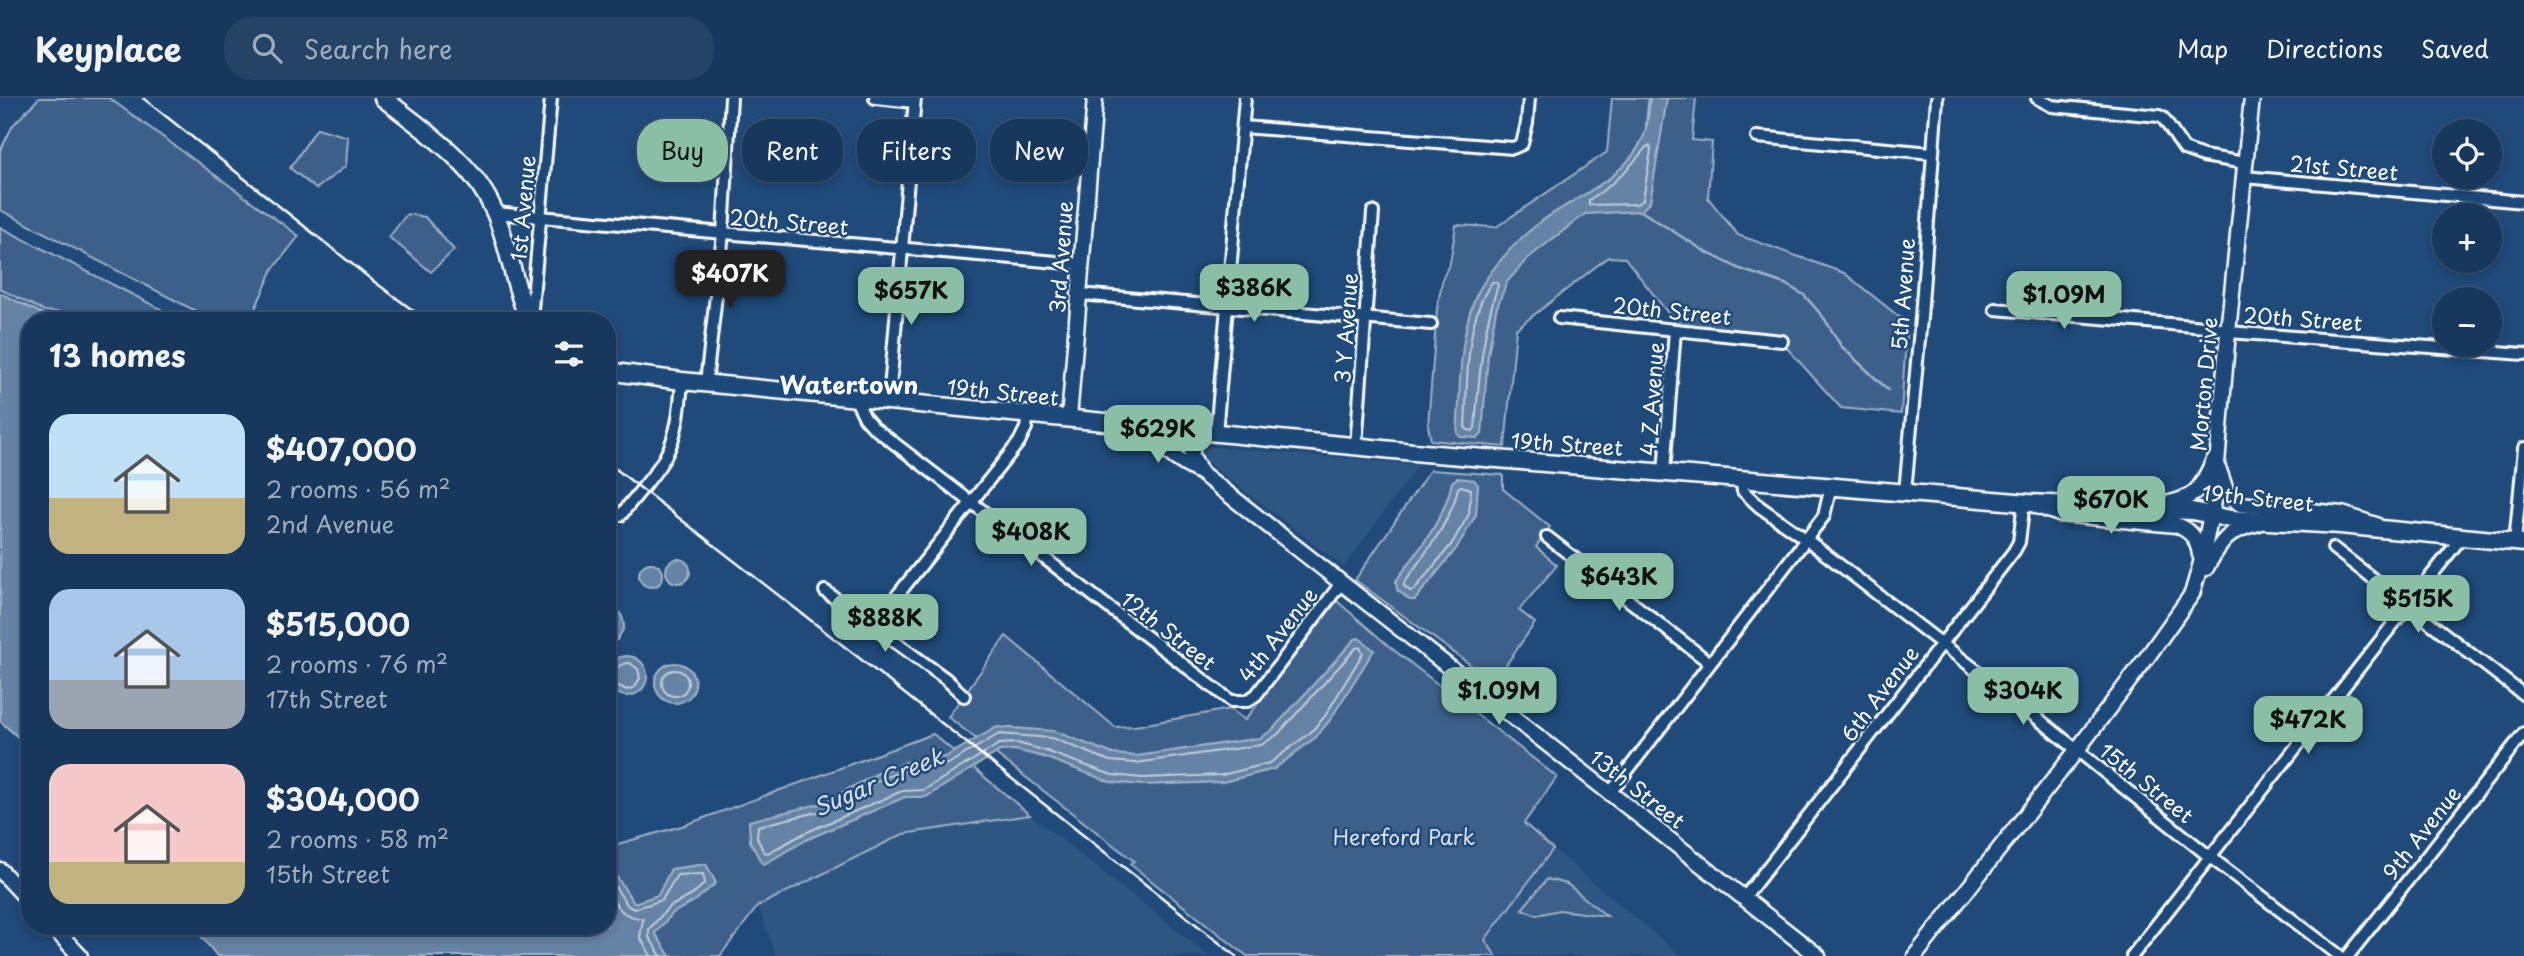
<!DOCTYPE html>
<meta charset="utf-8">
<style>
body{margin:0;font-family:"Playpen Sans",sans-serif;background:#244365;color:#f1f3f6;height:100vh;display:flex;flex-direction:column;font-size:26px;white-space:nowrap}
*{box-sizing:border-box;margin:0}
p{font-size:23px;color:#9eacbb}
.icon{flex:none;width:38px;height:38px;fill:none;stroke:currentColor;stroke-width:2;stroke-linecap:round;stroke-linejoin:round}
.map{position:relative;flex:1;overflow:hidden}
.side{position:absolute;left:21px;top:214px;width:595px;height:623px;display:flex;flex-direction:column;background:#17385c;border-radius:28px;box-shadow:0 4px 10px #0003,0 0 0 2px #365272}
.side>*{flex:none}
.top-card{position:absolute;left:637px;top:21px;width:665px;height:63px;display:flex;gap:14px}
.buttons{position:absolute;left:2432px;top:21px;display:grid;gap:14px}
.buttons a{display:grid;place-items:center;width:70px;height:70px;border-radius:50%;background:#17385c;box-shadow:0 4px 10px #0003,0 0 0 2px #365272;font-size:35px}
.price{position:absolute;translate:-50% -60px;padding:0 16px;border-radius:14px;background:#8abfa5;color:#111;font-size:23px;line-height:46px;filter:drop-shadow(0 2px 4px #0008)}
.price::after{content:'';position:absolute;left:50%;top:42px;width:21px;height:16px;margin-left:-10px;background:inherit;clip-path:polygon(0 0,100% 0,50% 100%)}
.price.selected{background:#222;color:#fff}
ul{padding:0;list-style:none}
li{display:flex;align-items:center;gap:21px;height:175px;padding:0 28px}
li span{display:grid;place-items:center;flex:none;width:196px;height:140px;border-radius:21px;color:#555}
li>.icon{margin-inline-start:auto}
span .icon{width:84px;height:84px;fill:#fffc;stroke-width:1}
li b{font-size:30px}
h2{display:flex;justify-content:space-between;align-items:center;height:84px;padding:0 28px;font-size:30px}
.tag{padding:0 24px;border-radius:28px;background:#17385c;box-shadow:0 4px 10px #0003,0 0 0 2px #365272;font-size:24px;line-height:63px}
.tag.selected{background:#8abfa5;color:#111}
header{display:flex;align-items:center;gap:42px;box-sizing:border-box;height:98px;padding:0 35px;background:#17385c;border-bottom:2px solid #365272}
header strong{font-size:33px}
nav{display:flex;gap:38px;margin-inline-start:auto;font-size:24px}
.search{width:490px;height:63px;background:#244365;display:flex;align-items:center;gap:18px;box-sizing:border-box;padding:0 24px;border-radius:28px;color:#9eacbb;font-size:26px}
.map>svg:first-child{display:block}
</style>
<header>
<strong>Keyplace</strong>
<div class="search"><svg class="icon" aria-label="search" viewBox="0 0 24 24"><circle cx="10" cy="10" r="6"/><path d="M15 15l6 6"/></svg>Search here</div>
<nav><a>Map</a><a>Directions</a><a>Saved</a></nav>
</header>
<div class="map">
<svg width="2524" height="858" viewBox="0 0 2524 858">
<rect width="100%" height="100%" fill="#1f4a7a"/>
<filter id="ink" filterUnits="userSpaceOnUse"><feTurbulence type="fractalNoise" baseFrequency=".0143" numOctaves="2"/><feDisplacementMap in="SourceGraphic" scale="14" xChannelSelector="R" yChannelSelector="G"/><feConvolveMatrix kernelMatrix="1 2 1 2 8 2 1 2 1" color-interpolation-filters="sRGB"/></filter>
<g filter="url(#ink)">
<g fill="#2e5683">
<polygon points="1203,348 1418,367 1344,469 1201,359"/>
<polygon points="1030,717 1209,858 776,858 758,808 903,736"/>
<polygon points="1553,751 1681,858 1475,858"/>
</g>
<g fill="#3c618b" stroke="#9eb0c5" stroke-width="2">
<polygon points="39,0 109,0 299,138 273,171 251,220 248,222 213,222 0,112 0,53 13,27"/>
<polygon points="1612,0 1696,0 1692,42 1712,44 1708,100 1738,137 1844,175 1907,225 1901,316 1841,310 1777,239 1678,228 1625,160 1608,159 1516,231 1505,349 1431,342 1428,328 1437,211 1443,179 1450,165 1456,127 1496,129 1607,54"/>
<polygon points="317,30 348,39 346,68 316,91 290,70"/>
<polygon points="407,116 425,119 454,152 431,174 389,139"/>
<polygon points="0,129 182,222 78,222 67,215 44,213 0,191"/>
<polygon points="1430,372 1503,377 1503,391 1550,429 1536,449 1557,467 1519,512 1535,525 1494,584 1355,482"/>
<polygon points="1337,503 1390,549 1557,679 1524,725 1553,751 1485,842 1496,858 1247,858 1130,766 1134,763 948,619 1006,538 1115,629 1135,628 1230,611 1245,622"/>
<polygon points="933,636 1030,717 903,736 758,808 720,858 639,858 607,796 607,749 682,728"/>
<polygon points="1547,781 1567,786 1607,818 1559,812 1537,817 1522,811"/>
</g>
<g fill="#6583a4" stroke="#a3b5c8" stroke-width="2">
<path d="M1650 0H1667L1650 104 1641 113 1585 116 1528 160 1507 184 1496 212 1488 257 1482 336 1478 340 1460 339 1457 335C1461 292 1458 243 1474 203 1483 178 1518 141 1539 125 1572 100 1623 83 1642 42 1648 30 1649 13 1650 0Z"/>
<polygon points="0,195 55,222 30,222 30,650 0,623"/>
<path d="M1457 380 1474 382 1478 387 1476 417 1456 451 1415 502H1410L1397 492 1396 483C1419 451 1444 423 1452 384Z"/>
<circle cx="678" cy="473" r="12"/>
<circle cx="651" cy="477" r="12"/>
<path d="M607 508C619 510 624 518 624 530L617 542 607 545Z"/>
<polygon points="1359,540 1374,552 1330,622 1316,639 1274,671 1223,684 1142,687 1110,684 1044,659 1015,652 1000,653 926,699 905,699 808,741 764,766 761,764 750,743 749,723 823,705 878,675 909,663 945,659 997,629 1054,633 1113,656 1137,658 1260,640 1272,632 1355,541"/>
<circle cx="627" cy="578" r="20"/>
<circle cx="675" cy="585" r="20"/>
<polygon points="607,764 634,805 658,797 671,771 706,766 716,785 696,802 673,815 655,835 670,858 217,858 193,828 607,828"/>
</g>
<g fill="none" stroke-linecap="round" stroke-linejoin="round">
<g stroke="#c1cddb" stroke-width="2">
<path d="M1650 48 1651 52 1643 102 1637 106 1589 107V102C1612 88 1630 70 1646 49Z"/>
<path d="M1492 184H1496L1498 187C1482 234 1479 281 1475 330L1473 333 1468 332 1465 329C1468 283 1464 223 1492 184Z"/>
<path d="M1461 388 1471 391 1469 416 1451 447 1414 492 1410 493 1404 488V485C1425 454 1450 427 1458 390Z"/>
<polygon points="1360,549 1363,555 1325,618 1311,634 1270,665 1222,677 1142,680 1112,677 1046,653 1017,645 999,646 924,692 902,693 805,735 768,755 764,754 757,740 758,728 826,712 881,681 911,670 948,666 999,636 1052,640 1110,663 1136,665 1261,647 1277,637 1356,550"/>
<circle cx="675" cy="585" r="13"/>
<path d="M607 573C617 573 620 564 630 565L638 571 640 580 635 589 627 592 607 583"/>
<polyline points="607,777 628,808 634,811 662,802 677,777 703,776 705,785 692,797 669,809 649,831 649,839 661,858"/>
<path d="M607 793C620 812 620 817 643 821L640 839 651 858"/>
</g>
<g stroke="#a3b5c8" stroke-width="2.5">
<polyline points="1646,28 1649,0"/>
<polyline points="1641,113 1706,154 1740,171 1785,186 1804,197 1824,220 1841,248 1888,292"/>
</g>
<defs>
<g id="street">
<polyline points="875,0 914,4"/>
<polyline points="2037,0 2052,8 2159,18 2163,20 2184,51 2203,58 2245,65"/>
<polyline points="1243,29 1513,50 1522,46 1527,25 1529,0"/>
<polyline points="1757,39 1932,55"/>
<polyline points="2244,79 2524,104"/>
<polyline points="495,115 1080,166"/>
<polyline points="1079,196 1431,226"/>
<polyline points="1995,211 2217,230 2228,234 2524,256"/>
<polyline points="1559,220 1782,243"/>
<polyline points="531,222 551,0"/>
<polyline points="706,285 723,136 731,0"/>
<polyline points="855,300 865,320 873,329 1231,603 1247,603 1256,597 1342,484"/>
<polyline points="889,303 915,0"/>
<polyline points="1216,336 1245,0"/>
<polyline points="1356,349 1373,114"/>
<polyline points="1664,374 1675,232"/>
<polyline points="1741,381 1743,393 1760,409 1807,442 2011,599 2210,759 2340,858"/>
<polyline points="1905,394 1921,220 1937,0"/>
<path d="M621 417C635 398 654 379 665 359 678 336 680 309 682 283"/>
<polyline points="1547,439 1710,565"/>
<polyline points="2515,445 2524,350"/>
<polyline points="2333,450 2524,597"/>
<polyline points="825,493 946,581 964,598"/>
<polyline points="873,528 1019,344 1026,330 1028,317"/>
<polyline points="1610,695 1824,418 1831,388"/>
<polyline points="1744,800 2014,453 2019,444 2024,404"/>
<polyline points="2132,858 2461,440"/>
<polyline points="2348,858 2524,635"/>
</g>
<g id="secondary">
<polyline points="1069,321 1095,0"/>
<path d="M1146 329C1156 348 1180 365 1200 374L1818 858"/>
<polyline points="1192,333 1192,358 1200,373"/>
<polyline points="2219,372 2227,395 2240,406 2342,416 2376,427"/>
<path d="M2037 408 2059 416 2176 427C2191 432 2198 442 2200 457"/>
<path d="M2158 408C2196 399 2197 397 2214 362"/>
<path d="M2206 470C2221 443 2228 432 2259 425"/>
<polyline points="0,772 30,804"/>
<polyline points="52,828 80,858"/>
<polyline points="1915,858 2077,652 2148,558 2192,496 2201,465 2214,402 2228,234 2252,0"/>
</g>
<g id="primary">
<path d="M383 0C425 33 474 64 495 115 510 150 513 188 529 222"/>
<polyline points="607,273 682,283 1424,355 2029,405 2192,413 2231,421 2340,427 2524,445"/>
</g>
</defs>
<use href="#street" stroke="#fff" stroke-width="16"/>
<use href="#secondary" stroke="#fff" stroke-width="19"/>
<use href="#primary" stroke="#fff" stroke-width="21"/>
<use href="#street" stroke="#1f4a7a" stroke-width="10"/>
<use href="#secondary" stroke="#1f4a7a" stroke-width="14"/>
<use href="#primary" stroke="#1f4a7a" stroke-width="16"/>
<g stroke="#fff" stroke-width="2.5">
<polyline points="143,0 372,182 426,222"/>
<polyline points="607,364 872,570 1236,858"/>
</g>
</g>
</g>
<g text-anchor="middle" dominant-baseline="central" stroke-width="5" stroke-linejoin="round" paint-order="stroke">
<g font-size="21" fill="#fff" stroke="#1f4a7a">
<text transform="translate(2344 69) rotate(5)">21st Street</text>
<text transform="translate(522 110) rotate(-85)">1st Avenue</text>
<text transform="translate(789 123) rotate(5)">20th Street</text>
<text transform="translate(1060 159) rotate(-86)">3rd Avenue</text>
<text transform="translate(1902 196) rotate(-86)">5th Avenue</text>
<text transform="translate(1672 212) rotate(6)">20th Street</text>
<text transform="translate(2303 220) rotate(4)">20th Street</text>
<text transform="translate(1345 230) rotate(-86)">3 Y Avenue</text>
<text transform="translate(2203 286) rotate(-85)">Morton Drive</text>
<text transform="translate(1003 293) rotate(6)">19th Street</text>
<text transform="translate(1651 301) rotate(-86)">4 Z Avenue</text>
<text transform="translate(1567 345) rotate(4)">19th Street</text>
<text transform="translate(2258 399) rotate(6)">19th Street</text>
<text transform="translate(1169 532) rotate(38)">12th Street</text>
<text transform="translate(1277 536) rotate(-52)">4th Avenue</text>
<text transform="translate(1879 595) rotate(-53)">6th Avenue</text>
<text transform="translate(2147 684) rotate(39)">15th Street</text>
<text transform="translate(1638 690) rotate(38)">13th Street</text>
<text transform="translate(2421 734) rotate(-52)">9th Avenue</text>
</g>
<g font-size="21" fill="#d8dfe8" stroke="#1f4a7a">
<text x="1404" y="738">Hereford Park</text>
</g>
<g font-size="23" font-style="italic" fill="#d8e0e8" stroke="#1f4a7a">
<text transform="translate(878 683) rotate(-23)">Sugar Creek</text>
</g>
<g font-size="24" font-weight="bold" fill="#fff" stroke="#1f4a7a">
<text x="849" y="286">Watertown</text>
</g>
</g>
</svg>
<div class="buttons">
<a><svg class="icon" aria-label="locate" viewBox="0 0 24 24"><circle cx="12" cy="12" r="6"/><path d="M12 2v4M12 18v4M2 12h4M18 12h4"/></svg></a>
<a>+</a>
<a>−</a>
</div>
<b class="price selected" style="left:730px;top:212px">$407K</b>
<b class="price" style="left:1254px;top:226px">$386K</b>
<b class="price" style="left:911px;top:229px">$657K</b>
<b class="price" style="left:2064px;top:233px">$1.09M</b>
<b class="price" style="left:1158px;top:367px">$629K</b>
<b class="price" style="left:2111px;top:438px">$670K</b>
<b class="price" style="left:1031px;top:470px">$408K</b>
<b class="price" style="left:1619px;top:515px">$643K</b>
<b class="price" style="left:2418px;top:537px">$515K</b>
<b class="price" style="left:885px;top:556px">$888K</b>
<b class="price" style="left:1499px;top:629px">$1.09M</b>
<b class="price" style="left:2023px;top:629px">$304K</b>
<b class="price" style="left:2308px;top:658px">$472K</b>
<div class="top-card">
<a class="tag selected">Buy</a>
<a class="tag">Rent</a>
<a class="tag">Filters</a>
<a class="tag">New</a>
</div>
<section class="side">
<h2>13 homes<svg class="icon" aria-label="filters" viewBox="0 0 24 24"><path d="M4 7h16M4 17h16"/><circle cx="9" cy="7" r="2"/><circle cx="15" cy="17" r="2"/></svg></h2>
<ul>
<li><span style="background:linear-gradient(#bfe0f5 60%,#c2b280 0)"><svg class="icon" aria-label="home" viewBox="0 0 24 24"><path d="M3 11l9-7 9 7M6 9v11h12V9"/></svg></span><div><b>$407,000</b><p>2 rooms · 56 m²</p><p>2nd Avenue</p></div></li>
<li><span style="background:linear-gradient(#a9c7e8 65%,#9aa5b1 0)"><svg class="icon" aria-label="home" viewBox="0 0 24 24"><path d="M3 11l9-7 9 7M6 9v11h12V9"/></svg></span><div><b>$515,000</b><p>2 rooms · 76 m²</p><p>17th Street</p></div></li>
<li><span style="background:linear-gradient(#f6c9c9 70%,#c2b280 0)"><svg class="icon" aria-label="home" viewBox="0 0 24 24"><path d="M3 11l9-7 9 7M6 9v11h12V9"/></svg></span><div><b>$304,000</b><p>2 rooms · 58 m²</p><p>15th Street</p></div></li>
</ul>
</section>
</div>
